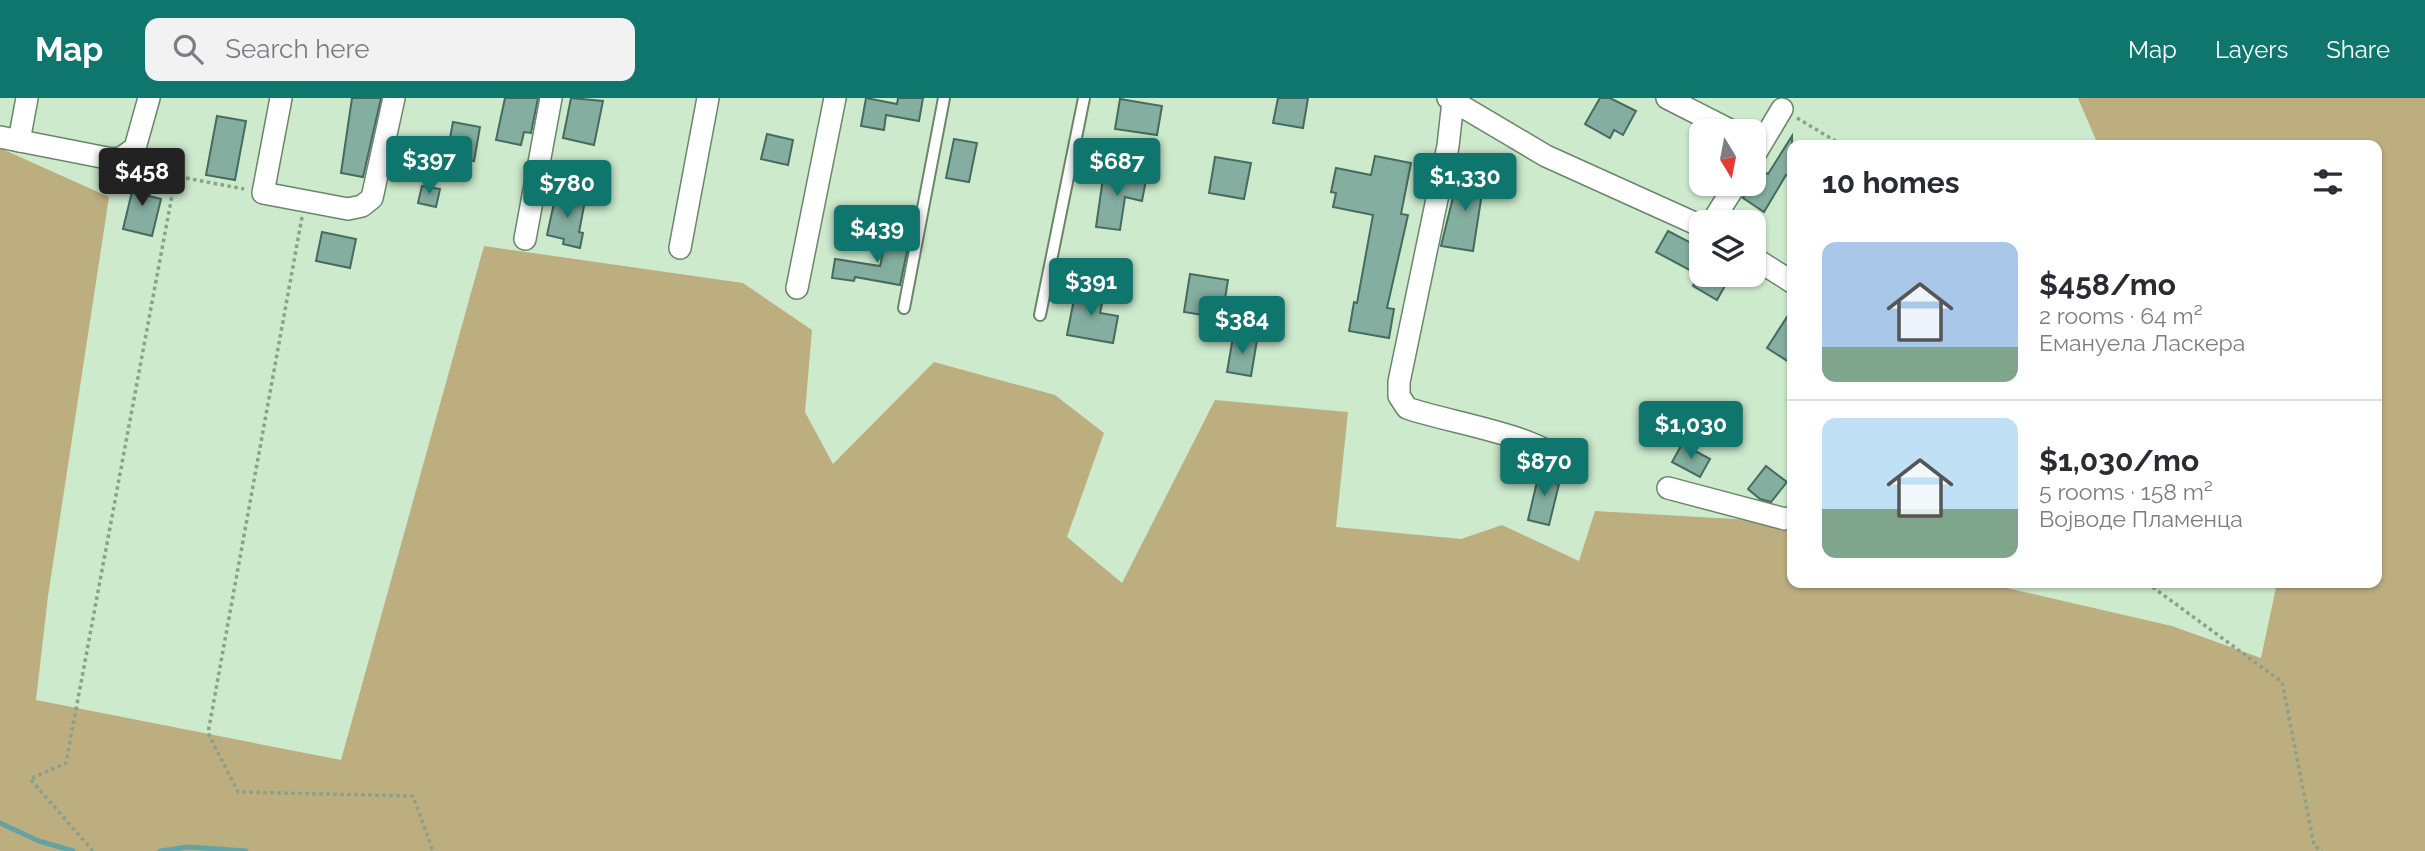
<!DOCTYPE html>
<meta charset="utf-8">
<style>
body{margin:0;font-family:Raleway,sans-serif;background:#f2f2f3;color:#2b2b33;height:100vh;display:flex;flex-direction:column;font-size:26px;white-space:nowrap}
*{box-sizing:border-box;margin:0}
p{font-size:23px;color:#7c7c81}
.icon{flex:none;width:38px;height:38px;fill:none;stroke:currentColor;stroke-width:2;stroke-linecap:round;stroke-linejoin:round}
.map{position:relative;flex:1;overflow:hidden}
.panel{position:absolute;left:1787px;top:42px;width:595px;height:448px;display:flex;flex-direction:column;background:#fff;border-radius:14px;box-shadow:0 2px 5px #0004}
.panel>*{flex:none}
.needle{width:46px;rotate:170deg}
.fabs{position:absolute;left:1689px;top:21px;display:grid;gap:14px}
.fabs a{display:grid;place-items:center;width:77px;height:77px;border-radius:14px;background:#fff;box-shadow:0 2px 5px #0004;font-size:35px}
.price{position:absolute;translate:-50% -60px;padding:0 16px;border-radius:7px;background:#0f766e;color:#fff;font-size:23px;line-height:46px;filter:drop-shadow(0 2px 4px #0008)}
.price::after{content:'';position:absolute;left:50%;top:42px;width:21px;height:16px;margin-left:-10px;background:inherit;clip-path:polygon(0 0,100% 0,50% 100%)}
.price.current{background:#222;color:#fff}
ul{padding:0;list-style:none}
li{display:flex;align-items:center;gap:21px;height:175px;padding:0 35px}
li+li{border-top:2px solid #e1e1e2}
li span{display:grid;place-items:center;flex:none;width:196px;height:140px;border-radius:14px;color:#555}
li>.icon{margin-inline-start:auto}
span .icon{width:84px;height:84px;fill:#fffc;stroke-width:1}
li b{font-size:30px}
h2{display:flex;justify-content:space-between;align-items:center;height:84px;padding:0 35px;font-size:30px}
header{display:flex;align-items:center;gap:42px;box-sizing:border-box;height:98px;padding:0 35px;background:#0f766e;color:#fff}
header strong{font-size:33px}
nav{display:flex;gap:38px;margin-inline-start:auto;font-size:24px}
.search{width:490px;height:63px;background:#f2f2f3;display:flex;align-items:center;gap:18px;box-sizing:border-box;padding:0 24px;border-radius:14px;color:#7c7c81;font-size:26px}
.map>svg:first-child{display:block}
</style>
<header>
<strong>Map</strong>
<div class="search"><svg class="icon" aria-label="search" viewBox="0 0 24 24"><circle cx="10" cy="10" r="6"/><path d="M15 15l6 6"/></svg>Search here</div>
<nav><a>Map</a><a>Layers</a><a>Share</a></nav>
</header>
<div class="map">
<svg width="2425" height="753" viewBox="0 0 2425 753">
<rect width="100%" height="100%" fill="#cdeacd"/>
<polygon fill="#bdae80" points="2078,0 2425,0 2425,753 0,753 0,50 109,99 48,498 36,602 341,662 484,148 743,185 812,232 805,314 833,366 934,264 1055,297 1104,335 1067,439 1122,485 1215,302 1348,314 1336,429 1461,441 1502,427 1579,463 1595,413 1752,422 1792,433 1792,485 1985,485 2172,528 2261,560 2277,485 2376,485 2376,47 2098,47"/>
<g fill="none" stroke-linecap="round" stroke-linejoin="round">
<g stroke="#65a2a4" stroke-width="5">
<polyline points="0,725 39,743 73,753"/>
<polyline points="160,753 188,749 246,753"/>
</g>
</g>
<g fill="#84ae9f" stroke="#456c5f" stroke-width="2">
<polygon points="352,0 381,0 363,79 341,75"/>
<polygon points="505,0 538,0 531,35 524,34 521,47 496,42"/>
<polygon points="571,0 603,3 594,47 563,40"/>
<polygon points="866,0 897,6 898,0 923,0 919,23 886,17 884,32 861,28"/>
<polygon points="1278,0 1308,0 1303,30 1273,25"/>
<polygon points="1600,0 1610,0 1636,13 1623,37 1614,32 1610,40 1585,26"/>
<polygon points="1120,1 1162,8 1157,37 1115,31"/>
<polygon points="217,18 246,23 235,82 206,77"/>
<polygon points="453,24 480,29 474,63 463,61 462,70 445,67"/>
<polygon points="767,36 793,42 788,67 761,61"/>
<polygon points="1792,38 1792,81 1786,77 1764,114 1743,100 1760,72 1768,76"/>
<polygon points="954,41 977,45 969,84 946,80"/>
<polygon points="1375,58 1411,65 1401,116 1408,117 1387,210 1394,211 1389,240 1349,233 1354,204 1357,205 1373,117 1333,109 1336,95 1331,94 1336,70 1371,77"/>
<polygon points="1215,59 1251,65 1244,101 1209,95"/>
<polygon points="1104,73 1146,82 1142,103 1125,99 1120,132 1096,129"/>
<polygon points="1459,75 1489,82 1486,96 1482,95 1473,153 1441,148"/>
<polygon points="136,77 153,81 149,98 161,101 152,138 123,131"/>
<polygon points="422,88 440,91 436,109 418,105"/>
<polygon points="556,96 585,103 579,134 583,135 580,150 563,146 564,141 547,137"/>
<polygon points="1668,133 1701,150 1701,177 1731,177 1717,202 1693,188 1699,177 1656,154"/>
<polygon points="322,134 356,141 350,170 316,163"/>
<polygon points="886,140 909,144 900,187 855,179 854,183 832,180 835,161 880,168"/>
<polygon points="1190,176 1228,182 1222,220 1184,214"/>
<polygon points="1076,191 1104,196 1100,215 1118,218 1113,245 1067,237"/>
<polygon points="1792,211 1792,266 1767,250"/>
<polygon points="1233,239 1257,242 1251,278 1227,274"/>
<polygon points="1682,346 1710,361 1700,379 1672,364"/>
<polygon points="1766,368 1787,384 1771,404 1760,401 1748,391"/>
<polygon points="1540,371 1555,375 1553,385 1559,386 1549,427 1528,422"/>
</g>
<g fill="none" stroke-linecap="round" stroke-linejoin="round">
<defs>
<g id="service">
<polyline points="904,210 944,0"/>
<polyline points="1040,217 1084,0"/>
</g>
<g id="minor">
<polyline points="281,0 263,95 348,111 362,108 372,100 394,0"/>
<polyline points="1448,0 1546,58 1701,128"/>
<polyline points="1667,0 1732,33"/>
<path d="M1453 3 1448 48 1399 284V298L1407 310C1450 325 1535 336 1566 366"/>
<polyline points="0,39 112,61 121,60 135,50 149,0"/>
<polyline points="19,43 27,0"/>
<polyline points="1754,58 1782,11"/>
<polyline points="1712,124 1736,86"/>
<polyline points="525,141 551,0"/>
<polyline points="680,150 708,0"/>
<polyline points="1754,160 1792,184"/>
<polyline points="797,190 835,0"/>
<polyline points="1668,390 1785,421 1792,419"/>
</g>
</defs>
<use href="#service" stroke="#6b856b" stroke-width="14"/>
<use href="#minor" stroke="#6b856b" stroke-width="24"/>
<g stroke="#8aa08a" stroke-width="3.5" stroke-dasharray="3.5 3.5" stroke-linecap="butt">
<polyline points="1797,20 1842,47"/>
<polyline points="138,71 244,91"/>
<polyline points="302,119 208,635 238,694 413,698 433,753"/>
<polyline points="2147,485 2282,584 2314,747 2322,753"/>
<polyline points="93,753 30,681 66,665 176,76"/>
</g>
<use href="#service" stroke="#fff" stroke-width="10"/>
<use href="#minor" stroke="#fff" stroke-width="21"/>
</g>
</svg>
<div class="fabs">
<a><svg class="needle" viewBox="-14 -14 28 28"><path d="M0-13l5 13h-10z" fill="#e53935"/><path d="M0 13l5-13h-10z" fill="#7c7c81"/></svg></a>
<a><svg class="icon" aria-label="layers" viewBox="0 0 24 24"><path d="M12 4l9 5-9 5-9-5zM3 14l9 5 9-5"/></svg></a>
</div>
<b class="price" style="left:429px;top:98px">$397</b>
<b class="price" style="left:1117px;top:100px">$687</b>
<b class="price current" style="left:142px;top:110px">$458</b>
<b class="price" style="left:1465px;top:115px">$1,330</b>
<b class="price" style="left:567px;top:122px">$780</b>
<b class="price" style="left:877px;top:167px">$439</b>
<b class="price" style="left:1091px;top:220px">$391</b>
<b class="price" style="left:1242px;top:258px">$384</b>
<b class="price" style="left:1691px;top:363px">$1,030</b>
<b class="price" style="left:1544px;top:400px">$870</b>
<section class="panel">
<h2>10 homes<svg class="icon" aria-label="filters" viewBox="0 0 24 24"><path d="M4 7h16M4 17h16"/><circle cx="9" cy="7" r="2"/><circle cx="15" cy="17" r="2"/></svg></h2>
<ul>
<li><span style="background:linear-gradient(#a9c7e8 75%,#7fa58c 0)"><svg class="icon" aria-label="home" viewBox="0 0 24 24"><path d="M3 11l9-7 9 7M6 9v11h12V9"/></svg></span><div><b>$458/mo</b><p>2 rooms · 64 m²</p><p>Емануела Ласкера</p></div></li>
<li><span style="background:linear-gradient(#bfe0f5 65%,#7fa58c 0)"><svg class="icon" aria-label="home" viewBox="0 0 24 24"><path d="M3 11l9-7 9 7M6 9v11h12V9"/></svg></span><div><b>$1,030/mo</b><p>5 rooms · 158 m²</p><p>Војводе Пламенца</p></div></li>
</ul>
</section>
</div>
